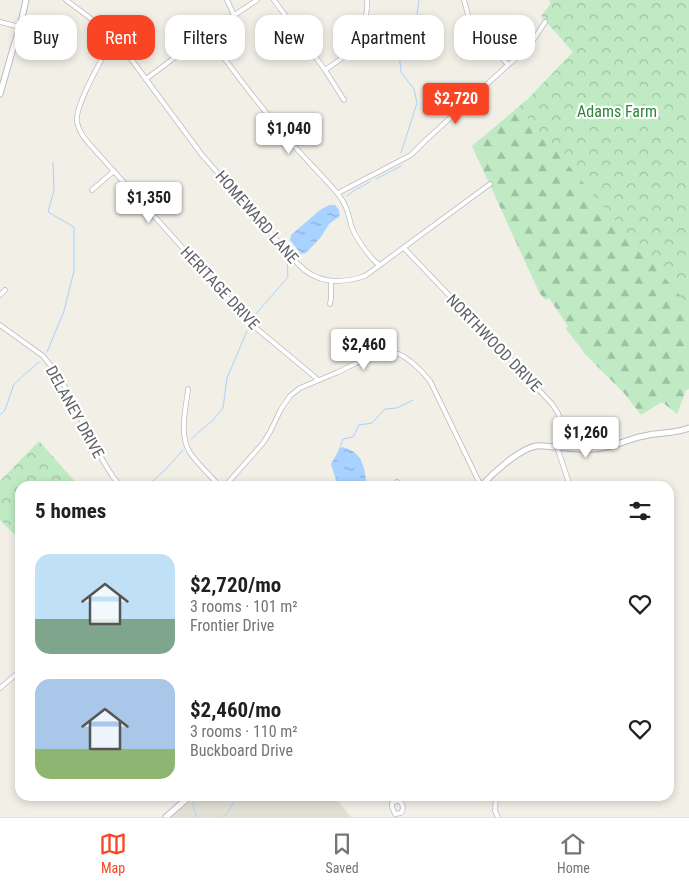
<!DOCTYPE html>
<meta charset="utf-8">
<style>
body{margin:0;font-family:"Roboto Condensed",sans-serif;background:#f2f2f2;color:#202124;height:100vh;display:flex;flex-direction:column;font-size:19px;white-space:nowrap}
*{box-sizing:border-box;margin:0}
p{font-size:16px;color:#757577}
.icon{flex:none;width:28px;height:28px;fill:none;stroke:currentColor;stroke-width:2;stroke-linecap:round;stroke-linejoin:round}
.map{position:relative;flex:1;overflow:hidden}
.details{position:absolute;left:15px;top:481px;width:659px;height:320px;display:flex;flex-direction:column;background:#fff;border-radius:15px;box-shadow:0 2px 8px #0003}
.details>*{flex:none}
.guide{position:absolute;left:15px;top:15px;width:660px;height:45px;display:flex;gap:10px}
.price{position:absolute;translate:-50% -42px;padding:0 11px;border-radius:5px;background:#fff;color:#222;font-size:16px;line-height:32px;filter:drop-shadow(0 1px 2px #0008)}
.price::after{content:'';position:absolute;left:50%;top:30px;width:15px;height:11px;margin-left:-8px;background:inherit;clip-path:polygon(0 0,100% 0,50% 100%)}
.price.current{background:#f94524;color:#fff}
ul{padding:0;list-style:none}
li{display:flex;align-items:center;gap:15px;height:125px;padding:0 20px}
li span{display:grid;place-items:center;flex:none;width:140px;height:100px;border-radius:15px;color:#555}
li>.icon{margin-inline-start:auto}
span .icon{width:60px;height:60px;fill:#fffc;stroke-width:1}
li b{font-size:21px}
h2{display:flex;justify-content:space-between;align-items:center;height:60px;padding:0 20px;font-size:21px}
.pill{padding:0 18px;border-radius:15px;background:#fff;box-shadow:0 2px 8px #0003;font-size:18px;line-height:45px}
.pill.current{background:#f94524;color:#fff}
.tabs{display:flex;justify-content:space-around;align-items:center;height:70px;border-top:1px solid #e0e0e0;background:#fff;font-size:14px;color:#757577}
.tabs a{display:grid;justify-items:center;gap:2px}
.tabs .current{color:#f94524}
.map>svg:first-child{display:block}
</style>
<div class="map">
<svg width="689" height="817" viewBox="0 0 689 817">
<defs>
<pattern id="forest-firs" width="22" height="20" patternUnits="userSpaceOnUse" patternTransform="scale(1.25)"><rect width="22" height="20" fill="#c0eac4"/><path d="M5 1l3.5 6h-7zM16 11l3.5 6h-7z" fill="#9fc1a3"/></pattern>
<pattern id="park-crowns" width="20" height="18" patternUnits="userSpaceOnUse" patternTransform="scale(1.25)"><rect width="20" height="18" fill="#c0eac4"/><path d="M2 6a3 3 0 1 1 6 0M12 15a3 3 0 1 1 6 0" fill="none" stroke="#9fc1a3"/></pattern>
<pattern id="water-ripples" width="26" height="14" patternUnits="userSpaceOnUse" patternTransform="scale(1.25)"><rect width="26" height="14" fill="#a8d2ff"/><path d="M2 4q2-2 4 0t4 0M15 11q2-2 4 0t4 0" fill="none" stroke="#8caed2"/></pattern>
</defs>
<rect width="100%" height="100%" fill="#f1efe6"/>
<polygon fill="#e1dfd4" points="194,796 334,796 351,817 171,817"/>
<polygon fill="url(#forest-firs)" points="549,0 689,0 689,389 686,390 677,414 662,402 641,415 624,393 587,356 566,329 568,326 549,298 545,300 539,292 472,146 528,99 573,52 547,9 551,3"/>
<g fill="url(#park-crowns)">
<polygon points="554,0 689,0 689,306 518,107 528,99 573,52 541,16"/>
<polygon points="39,441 79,486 20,486 20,540 0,520 0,481"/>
</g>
<g fill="url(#water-ripples)">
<polygon points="329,205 335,205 339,210 340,216 329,224 321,237 306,253 301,254 290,240 291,235 320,210"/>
<path d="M343 447C346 448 351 450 354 452 363 458 366 474 366 483L362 486H311C319 482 327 485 335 484L336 480 331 464 340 448Z"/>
</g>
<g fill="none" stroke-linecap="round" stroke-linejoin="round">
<g stroke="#a8d2ff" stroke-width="1">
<polyline points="401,153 417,103 414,89 401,72 399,53 415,29 419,0"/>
<polyline points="376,179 401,166"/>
<polyline points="347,196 355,190 370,182"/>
<polyline points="254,316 288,277 287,262"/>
<polyline points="47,352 64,311 74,271 74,227 48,212 54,190 53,162"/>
<polyline points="0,415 5,410 14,384 39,362"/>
<polyline points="191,439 214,419 223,408 227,378 247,331"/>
<polyline points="339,450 343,439 353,437 359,425 372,423 385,409 397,408 413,400"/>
<polyline points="147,486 165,470 183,450"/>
<polyline points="194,797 193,805 196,817"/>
<path d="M223 817C231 811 231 803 238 796"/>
</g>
<defs>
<g id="minor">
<path d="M66 0 114 36 202 155 298 264C317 284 340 284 365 276L490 184"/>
<polyline points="227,0 234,15"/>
<polyline points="274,0 325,70 344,100"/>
<polyline points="464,0 468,15 471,22 508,65"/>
<polyline points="0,22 20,27"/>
<path d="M206 34C233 70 259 106 289 140 304 158 322 175 338 194 346 204 348 212 351 225 355 237 369 257 379 265"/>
<path d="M114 36C106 53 74 105 77 122 79 133 86 140 93 148L250 323 309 372 318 380"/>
<path d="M325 70C346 56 358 49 364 23 366 16 368 8 367 0"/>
<polyline points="146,79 206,34 257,0"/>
<polyline points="92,190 114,171"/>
<polyline points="338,193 411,155 426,140 508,65 526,50 536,36 545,22"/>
<polyline points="404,248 509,358 552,404 558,413 562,424 568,448"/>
<polyline points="0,295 5,290"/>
<polyline points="330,304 331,298 331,281"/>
<polyline points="0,325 43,356 51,366 65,387 94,445 105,464 113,477 121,486"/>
<path d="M188 389C186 408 179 433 189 451 195 461 211 477 220 486"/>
<polyline points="557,447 570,486"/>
<path d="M225 486 263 443 270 432 281 409 290 396 300 388C312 383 324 378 336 373 350 367 376 351 390 352 404 352 422 371 430 381L481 486"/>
<polyline points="394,486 397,482"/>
<polyline points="0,688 20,671"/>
<path d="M395 796C400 801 406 806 401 813L395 814 392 807V803L399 800"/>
<polyline points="496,796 495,811 498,817"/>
</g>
<g id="tertiary">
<polyline points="0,94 12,52 20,27 26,0"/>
<path d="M481 486C492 474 519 449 536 446 542 445 548 447 555 447 567 448 580 450 593 449 610 449 627 439 644 436 659 432 675 434 689 428"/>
<polyline points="166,817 190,796"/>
</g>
</defs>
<use href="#minor" stroke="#babdc2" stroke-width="5.5"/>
<use href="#tertiary" stroke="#babdc2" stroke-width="7"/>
<use href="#minor" stroke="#fff" stroke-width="4"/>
<use href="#tertiary" stroke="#fff" stroke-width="5"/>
</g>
<g text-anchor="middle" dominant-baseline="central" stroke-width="4.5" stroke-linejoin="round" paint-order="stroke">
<g font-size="16" fill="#2d8639" stroke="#fff">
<text x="617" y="111">Adams Farm</text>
</g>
<g font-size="16" fill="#5d6168" stroke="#fff">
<text transform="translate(257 217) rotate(49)">HOMEWARD LANE</text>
<text transform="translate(220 288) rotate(47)">HERITAGE DRIVE</text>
<text transform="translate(494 343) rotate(46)">NORTHWOOD DRIVE</text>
<text transform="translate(75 412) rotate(61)">DELANEY DRIVE</text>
</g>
</g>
</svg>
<b class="price current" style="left:456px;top:125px">$2,720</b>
<b class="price" style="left:289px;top:155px">$1,040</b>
<b class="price" style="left:149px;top:224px">$1,350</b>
<b class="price" style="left:364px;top:371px">$2,460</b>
<b class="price" style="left:586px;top:459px">$1,260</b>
<div class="guide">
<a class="pill">Buy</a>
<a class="pill current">Rent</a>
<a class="pill">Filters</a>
<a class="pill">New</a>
<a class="pill">Apartment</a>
<a class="pill">House</a>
</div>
<section class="details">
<h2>5 homes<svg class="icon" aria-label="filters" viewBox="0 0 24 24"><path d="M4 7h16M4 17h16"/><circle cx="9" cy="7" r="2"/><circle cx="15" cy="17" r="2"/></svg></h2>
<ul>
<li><span style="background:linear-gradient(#bfe0f5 65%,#7fa58c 0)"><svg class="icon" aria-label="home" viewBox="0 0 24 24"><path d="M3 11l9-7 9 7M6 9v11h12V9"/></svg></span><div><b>$2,720/mo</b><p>3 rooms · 101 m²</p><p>Frontier Drive</p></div><svg class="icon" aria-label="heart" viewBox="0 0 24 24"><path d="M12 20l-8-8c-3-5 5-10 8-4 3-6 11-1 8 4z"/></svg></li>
<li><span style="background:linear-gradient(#a9c7e8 70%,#8fb573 0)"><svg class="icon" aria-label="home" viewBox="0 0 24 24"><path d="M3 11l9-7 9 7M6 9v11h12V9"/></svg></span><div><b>$2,460/mo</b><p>3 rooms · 110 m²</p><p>Buckboard Drive</p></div><svg class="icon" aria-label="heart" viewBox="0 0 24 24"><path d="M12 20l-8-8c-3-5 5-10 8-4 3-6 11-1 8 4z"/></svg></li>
</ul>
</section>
</div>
<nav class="tabs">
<a class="current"><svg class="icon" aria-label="map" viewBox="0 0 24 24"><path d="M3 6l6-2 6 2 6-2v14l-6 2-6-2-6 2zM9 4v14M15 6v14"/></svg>Map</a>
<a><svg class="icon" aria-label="saved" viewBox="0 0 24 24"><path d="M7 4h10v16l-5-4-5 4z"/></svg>Saved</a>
<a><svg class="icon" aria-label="home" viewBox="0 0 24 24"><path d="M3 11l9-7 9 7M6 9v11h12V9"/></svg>Home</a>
</nav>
